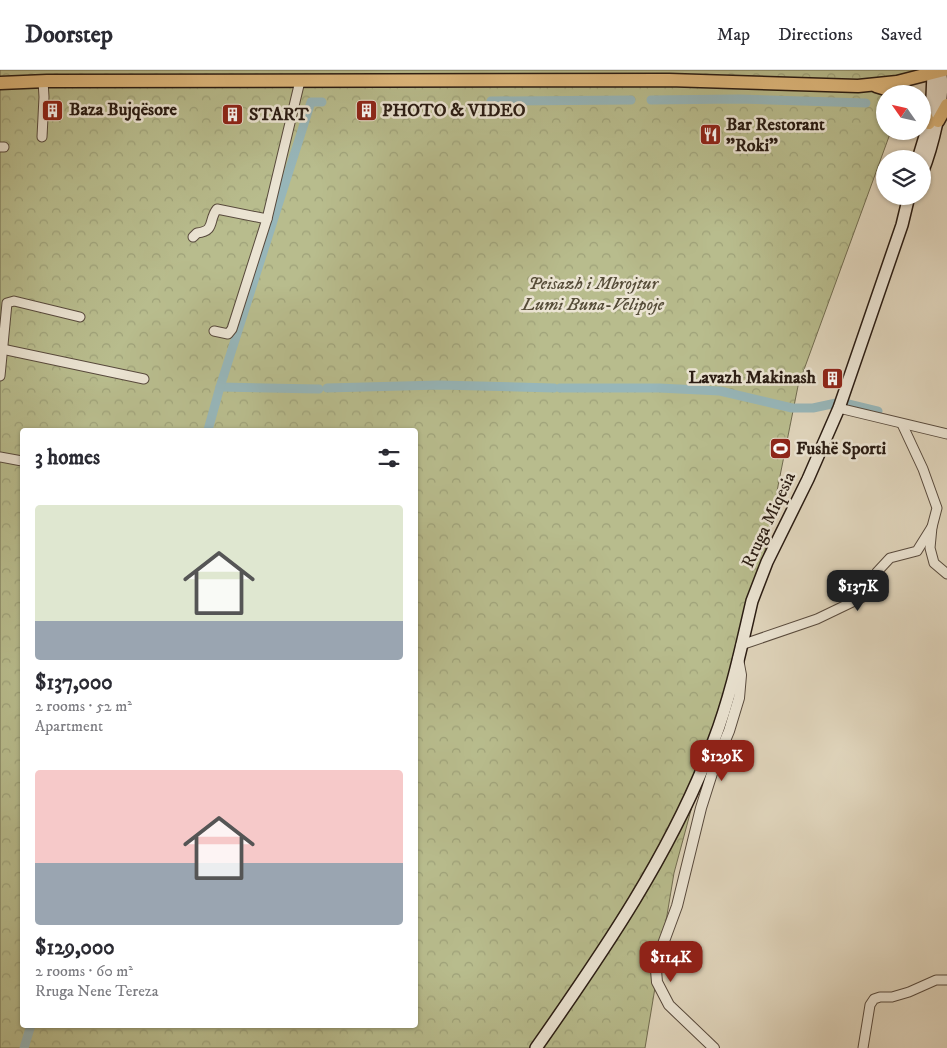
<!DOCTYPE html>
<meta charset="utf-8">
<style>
body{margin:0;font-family:"IM FELL DW Pica",serif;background:#f2f2f3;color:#2b2b33;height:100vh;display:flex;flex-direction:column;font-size:19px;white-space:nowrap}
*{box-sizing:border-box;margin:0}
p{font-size:16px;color:#7c7c81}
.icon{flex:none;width:28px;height:28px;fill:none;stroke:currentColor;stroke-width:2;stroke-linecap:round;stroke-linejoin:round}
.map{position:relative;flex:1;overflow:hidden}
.side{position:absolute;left:20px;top:358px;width:398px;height:600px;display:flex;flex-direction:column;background:#fff;border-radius:5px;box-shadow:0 1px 4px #0004}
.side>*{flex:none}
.needle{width:32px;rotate:304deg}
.buttons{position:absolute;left:876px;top:15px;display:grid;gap:10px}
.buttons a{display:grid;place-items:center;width:55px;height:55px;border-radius:50%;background:#fff;box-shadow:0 1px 4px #0004;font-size:25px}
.price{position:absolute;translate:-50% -42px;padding:0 11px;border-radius:10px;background:#8f2418;color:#fff;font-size:16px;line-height:32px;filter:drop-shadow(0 1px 2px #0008)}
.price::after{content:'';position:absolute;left:50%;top:30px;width:15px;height:11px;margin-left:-8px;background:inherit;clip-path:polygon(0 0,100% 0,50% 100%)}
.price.active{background:#222;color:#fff}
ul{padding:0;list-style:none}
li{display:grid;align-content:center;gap:10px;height:265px;padding:0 15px}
li span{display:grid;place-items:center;height:155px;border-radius:5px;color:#555}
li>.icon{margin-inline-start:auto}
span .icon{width:90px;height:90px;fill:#fffc;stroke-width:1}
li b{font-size:21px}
h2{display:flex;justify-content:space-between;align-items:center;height:60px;padding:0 15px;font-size:21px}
header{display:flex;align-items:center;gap:30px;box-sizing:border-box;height:70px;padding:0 25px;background:#fff;border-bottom:1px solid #e1e1e2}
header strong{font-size:24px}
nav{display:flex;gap:28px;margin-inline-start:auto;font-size:18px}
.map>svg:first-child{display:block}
</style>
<header>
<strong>Doorstep</strong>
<nav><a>Map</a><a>Directions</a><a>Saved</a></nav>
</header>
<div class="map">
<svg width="947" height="978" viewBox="0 0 947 978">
<defs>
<pattern id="forest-crowns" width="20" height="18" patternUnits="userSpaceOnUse" patternTransform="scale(1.25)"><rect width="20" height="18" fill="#b8bc8d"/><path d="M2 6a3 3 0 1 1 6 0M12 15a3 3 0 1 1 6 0" fill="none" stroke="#9ea179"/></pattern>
</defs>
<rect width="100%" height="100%" fill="#e0d5bc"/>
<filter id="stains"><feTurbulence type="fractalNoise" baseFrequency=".004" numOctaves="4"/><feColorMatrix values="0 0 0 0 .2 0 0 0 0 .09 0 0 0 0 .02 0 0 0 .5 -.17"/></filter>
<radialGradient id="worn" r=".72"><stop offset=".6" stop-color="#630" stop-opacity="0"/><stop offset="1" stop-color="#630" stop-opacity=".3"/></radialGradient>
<path fill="url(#forest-crowns)" stroke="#716c50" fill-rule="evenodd" d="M0 0H919L907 15 904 24H885V61H891L798 316 758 516 718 640 674 803 645 978H0ZM22 360H415V955H22Z"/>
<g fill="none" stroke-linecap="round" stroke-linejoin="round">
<g stroke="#97b6b9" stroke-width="9">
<polyline points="651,30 739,29 866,33"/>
<polyline points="491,31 631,30"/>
<polyline points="220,317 319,319"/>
<polyline points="327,318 439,315 554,318"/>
<polyline points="560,318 659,318 720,321 792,338 813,338 841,332 878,341"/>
<polyline points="208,360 220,317 311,32 322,32"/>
<polyline points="24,978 31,955"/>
</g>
<defs>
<g id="minor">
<polyline points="42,67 44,27 43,11"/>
<polyline points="0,77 4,77"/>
<path d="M193 167 197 163C216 161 208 150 217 139L267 149"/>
<polyline points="214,261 228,264 232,259 267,149 300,11"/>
<polyline points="2,279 144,309"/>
<polyline points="0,306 7,233 14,231 80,247"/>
<polyline points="839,338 947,364"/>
<polyline points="902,354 923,399 937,438 932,457 930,478 934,493 947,504"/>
<polyline points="0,387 22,391"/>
<polyline points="741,575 817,549 867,525 877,502 890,488 917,481 932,457"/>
<polyline points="863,978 870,935 874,929 880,927 892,927 909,922 936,910 947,910"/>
</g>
<polyline id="tertiary" points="714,978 669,935 657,912 656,900 660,882 677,836 701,738 714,697 729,661 739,628 741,605 738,589"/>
<g id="secondary">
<polyline points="918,89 929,53 932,27 933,3"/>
<path d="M922 103C931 81 947 23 940 1"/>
<path d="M536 978C604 881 672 782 714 670 731 626 741 578 752 531L767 492 808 409 839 338 902 155 909 126"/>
</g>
<g id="primary">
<polyline points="0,13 47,11 669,10 858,16 897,12 944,0"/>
<polyline points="876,16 902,24"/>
<polyline points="922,38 929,53"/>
<polyline points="938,51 947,35"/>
</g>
</defs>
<use href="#minor" stroke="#584a3d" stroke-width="11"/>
<use href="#tertiary" stroke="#584a3d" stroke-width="12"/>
<use href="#secondary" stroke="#2a1c13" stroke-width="14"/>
<use href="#primary" stroke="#2a1c13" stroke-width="15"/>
<use href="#minor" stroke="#ebe4d3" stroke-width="9"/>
<use href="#tertiary" stroke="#ebe4d3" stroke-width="10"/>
<use href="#secondary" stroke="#ebe4d3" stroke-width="11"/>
<use href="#primary" stroke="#e0ba7e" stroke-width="12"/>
</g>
<defs>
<symbol id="building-square" viewBox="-11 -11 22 22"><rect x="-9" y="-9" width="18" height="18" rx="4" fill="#8f2418" stroke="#ebe4d3"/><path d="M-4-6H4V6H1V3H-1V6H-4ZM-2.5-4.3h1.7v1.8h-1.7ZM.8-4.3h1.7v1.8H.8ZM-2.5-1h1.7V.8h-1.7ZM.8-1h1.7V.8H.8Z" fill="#fff"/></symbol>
<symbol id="restaurant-square" viewBox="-11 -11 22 22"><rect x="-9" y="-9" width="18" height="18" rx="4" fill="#8f2418" stroke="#ebe4d3"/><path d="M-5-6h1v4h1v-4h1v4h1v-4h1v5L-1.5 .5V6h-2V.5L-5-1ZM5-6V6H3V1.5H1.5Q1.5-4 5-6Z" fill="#fff"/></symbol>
<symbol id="stadium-square" viewBox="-11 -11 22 22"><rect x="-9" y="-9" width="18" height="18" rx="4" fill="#8f2418" stroke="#ebe4d3"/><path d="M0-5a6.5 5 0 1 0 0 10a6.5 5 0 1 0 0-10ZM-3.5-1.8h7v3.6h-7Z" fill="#fff"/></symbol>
</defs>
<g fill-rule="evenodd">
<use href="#building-square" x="40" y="28" width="25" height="25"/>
<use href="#building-square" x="354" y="28" width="25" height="25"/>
<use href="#building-square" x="220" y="32" width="25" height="25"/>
<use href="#restaurant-square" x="698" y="52" width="25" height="25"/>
<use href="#building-square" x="820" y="296" width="25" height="25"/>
<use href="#stadium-square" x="768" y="366" width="25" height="25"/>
</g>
<g text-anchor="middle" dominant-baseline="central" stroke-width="5" stroke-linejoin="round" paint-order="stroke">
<g font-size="18" font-weight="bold" fill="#2a1c13" stroke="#ebe4d3" text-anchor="start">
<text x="69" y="40">Baza Bujqësore</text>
<text x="382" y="41">PHOTO &amp; VIDEO</text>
<text x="249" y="45">START</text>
<text x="726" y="55">Bar Restorant<tspan x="726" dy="21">"Roki"</tspan></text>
<text x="816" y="308" text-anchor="end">Lavazh Makinash</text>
<text x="796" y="379">Fushë Sporti</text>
</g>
<g font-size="18" font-style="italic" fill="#554c38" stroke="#ebe4d3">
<text x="593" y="214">Peisazh i Mbrojtur<tspan x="593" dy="21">Lumi Buna-Velipoje</tspan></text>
</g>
<g font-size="18" fill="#2a1c13" stroke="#ebe4d3">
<text transform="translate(769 450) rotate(-65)">Rruga Miqesia</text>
</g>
</g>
<rect width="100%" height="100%" filter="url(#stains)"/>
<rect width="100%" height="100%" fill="url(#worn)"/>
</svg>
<div class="buttons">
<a><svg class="needle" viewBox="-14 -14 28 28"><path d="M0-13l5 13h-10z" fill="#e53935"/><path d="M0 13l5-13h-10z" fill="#7c7c81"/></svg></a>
<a><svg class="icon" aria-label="layers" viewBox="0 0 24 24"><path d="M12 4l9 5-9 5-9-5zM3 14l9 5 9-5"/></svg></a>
</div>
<b class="price active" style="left:858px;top:542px">$137K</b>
<b class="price" style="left:722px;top:712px">$129K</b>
<b class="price" style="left:671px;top:913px">$114K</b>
<section class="side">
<h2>3 homes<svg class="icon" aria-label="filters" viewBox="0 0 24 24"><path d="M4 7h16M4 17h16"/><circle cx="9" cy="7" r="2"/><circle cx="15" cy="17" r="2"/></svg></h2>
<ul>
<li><span style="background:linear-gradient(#dfe7d0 75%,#9aa5b1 0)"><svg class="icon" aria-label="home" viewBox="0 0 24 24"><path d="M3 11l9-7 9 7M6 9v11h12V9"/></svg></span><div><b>$137,000</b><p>2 rooms · 52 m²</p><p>Apartment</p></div></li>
<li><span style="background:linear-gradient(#f6c9c9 60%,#9aa5b1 0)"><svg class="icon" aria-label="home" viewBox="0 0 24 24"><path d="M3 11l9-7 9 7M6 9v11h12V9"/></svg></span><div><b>$129,000</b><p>2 rooms · 60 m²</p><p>Rruga Nene Tereza</p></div></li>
</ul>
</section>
</div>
